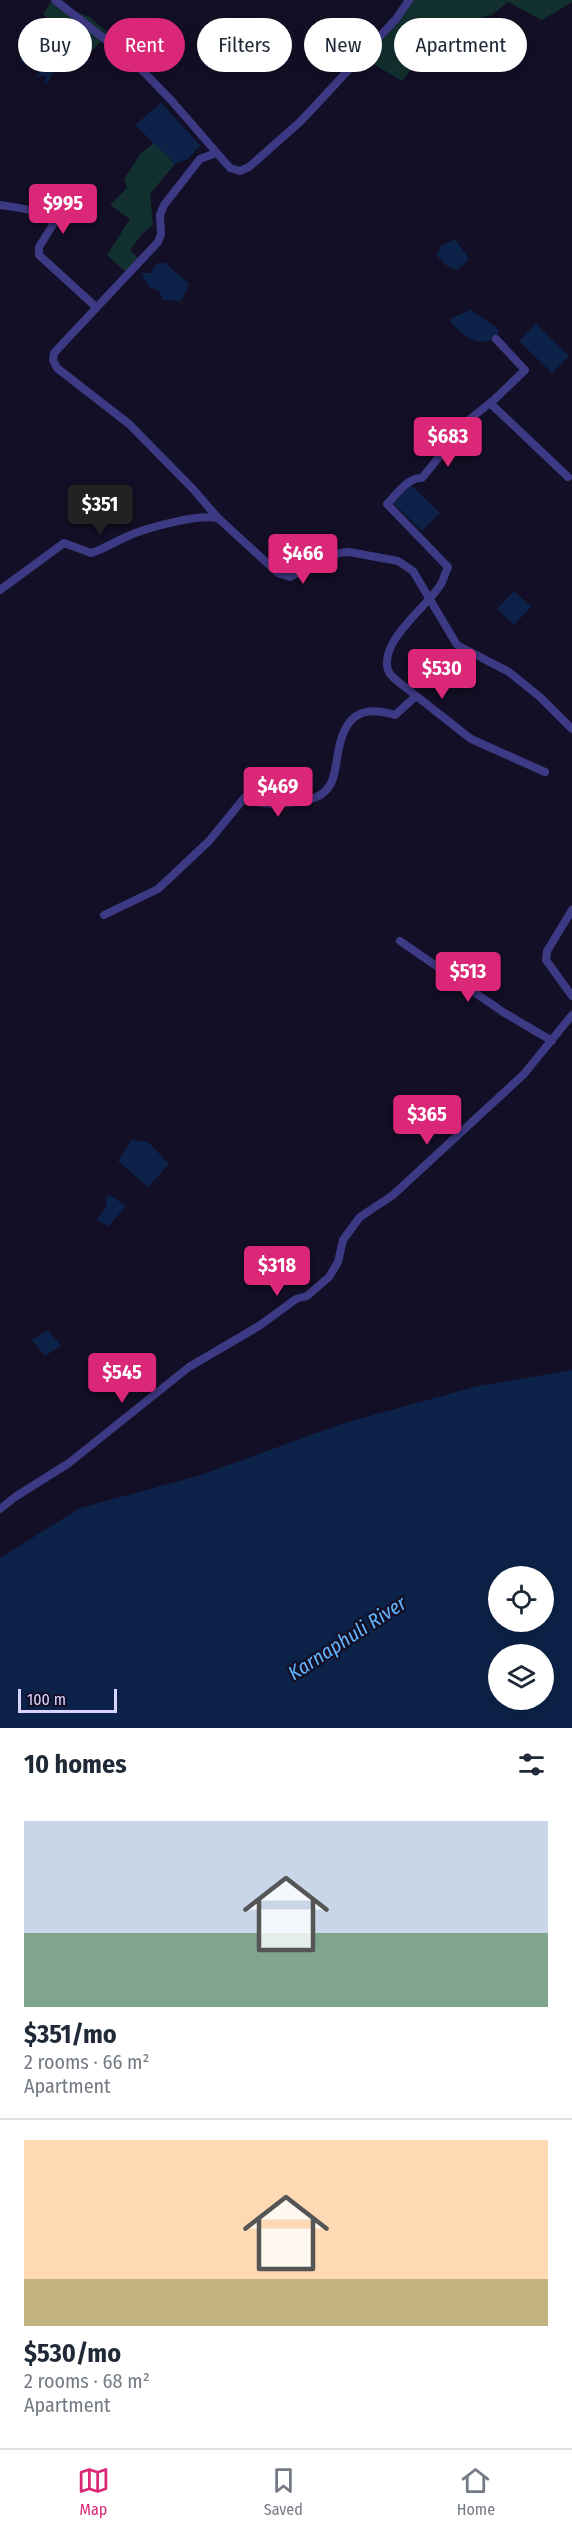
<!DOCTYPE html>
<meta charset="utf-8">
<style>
body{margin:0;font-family:"Fira Sans Condensed",sans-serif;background:#f2f2f3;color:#1f2937;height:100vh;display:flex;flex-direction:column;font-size:22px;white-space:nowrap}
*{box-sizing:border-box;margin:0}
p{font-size:20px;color:#747a83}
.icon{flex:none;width:33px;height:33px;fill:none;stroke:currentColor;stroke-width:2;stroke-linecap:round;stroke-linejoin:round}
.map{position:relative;height:1728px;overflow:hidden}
.drawer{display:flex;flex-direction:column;background:#fff;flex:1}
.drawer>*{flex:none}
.guide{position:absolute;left:18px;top:18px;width:537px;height:54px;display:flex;gap:12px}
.controls{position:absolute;left:488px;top:1566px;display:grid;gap:12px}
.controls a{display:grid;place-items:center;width:66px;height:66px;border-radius:50%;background:#fff;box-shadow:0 3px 15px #0003;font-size:30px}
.scale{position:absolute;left:18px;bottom:15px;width:99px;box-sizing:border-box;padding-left:6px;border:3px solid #d9d4ff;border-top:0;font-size:16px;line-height:21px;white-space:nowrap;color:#d9d4ff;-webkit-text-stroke:4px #130f26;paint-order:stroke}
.price{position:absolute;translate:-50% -51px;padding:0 14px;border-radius:6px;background:#db2777;color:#fff;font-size:20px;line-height:39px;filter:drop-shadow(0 2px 3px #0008)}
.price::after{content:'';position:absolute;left:50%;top:36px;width:18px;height:14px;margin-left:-9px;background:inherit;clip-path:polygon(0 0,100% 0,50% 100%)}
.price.current{background:#222;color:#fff}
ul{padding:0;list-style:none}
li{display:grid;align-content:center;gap:12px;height:318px;padding:0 24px}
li+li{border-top:2px solid #e0e1e3}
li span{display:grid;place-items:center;height:186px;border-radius:0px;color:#555}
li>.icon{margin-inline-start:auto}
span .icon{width:108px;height:108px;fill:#fffc;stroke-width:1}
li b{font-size:26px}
h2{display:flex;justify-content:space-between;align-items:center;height:72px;padding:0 24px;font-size:26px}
.chip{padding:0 21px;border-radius:27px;background:#fff;box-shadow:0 3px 15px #0003;font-size:21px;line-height:54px}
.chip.current{background:#db2777;color:#fff}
.dock{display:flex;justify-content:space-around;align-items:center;height:84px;border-top:2px solid #e0e1e3;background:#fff;font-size:16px;color:#747a83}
.dock a{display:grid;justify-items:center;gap:3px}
.dock .current{color:#db2777}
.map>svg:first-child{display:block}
</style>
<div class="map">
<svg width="572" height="1728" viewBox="0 0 572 1728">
<rect width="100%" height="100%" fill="#130f26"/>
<g fill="#12302f">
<polygon points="409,0 572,0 572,2 542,20 508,2 492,15 459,23 445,39 432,43 402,81 365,59"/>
<polygon points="51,2 89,17 109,33 91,52 78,48 45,61 36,51 55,26 43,14"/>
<polygon points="154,143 175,164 150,194 153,225 143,233 130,250 141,261 128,274 107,255 130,219 110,205 127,188 124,179 141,153"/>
</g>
<g fill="#0c2248" fill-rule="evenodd">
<polygon points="32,53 50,65 53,73 47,83 44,83 46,76 35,77 42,69 39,66 33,68 32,64 24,64 20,60 23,54"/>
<polygon points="161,103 200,145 188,159 175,164 135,125"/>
<polygon points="455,239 469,259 458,270 447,266 436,255 441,246"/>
<polygon points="157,263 165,263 189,284 181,301 163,300 159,291 149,287 141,273 150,273"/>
<path d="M471 310 496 327 499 331 497 336C480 350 462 336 450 321L452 318Z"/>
<polygon points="536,324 569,356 552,373 519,341"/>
<polygon points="411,485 440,513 422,531 393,503"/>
<polygon points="514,591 531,607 514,625 497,609"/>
<polygon points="131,1140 148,1142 169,1164 148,1187 118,1161"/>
<polygon points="110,1195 126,1206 109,1226 97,1220 107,1204 105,1199"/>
<polygon points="48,1330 61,1346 45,1356 32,1340"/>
<path d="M572 1370V1728H0V1558L80 1508 201 1475 344 1423 478 1386ZM498 1576H543V1622H498ZM498 1654H543V1700H498Z"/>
</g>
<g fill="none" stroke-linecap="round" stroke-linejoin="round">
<g stroke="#3d3a85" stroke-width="8">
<polyline points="55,0 134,62 171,100 230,168 240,171 249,167 301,121 396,19 409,0"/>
<polyline points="216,153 200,159 164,205 160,215 161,234 158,242 54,353 53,360 57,368 129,424 193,489 218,518 278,573 290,577 339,553 349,552 398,561 413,571 457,645 509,672 540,697 572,729"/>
<path d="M0 205C19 208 39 209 54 223L39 247V255L96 307"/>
<path d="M496 339 525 370 495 399 470 419 422 478C408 477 396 495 387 504L448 567C445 573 444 579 441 584 427 607 379 641 388 670 390 676 396 680 401 684L471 739 545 772"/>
<polyline points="490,403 568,477"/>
<path d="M0 590 64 543 91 553C104 549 114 542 126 537 145 528 197 514 217 518"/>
<polyline points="572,910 547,951 546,960 572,996"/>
<path d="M104 915 158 889 209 841 245 797C258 805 274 805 290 803 303 801 319 800 328 788 335 780 336 763 338 753 344 717 360 704 395 715L415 697"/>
<polyline points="400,941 503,1012 552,1041"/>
<polyline points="0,1509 15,1497 69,1463 189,1367 259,1326 296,1299 307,1296 329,1277 338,1262 343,1240 360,1217 393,1195 524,1074 572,1015"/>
</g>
</g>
<g text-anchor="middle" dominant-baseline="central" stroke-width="4.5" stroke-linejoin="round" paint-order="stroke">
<g font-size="20" font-style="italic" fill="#62b6ff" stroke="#130f26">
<text transform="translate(347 1638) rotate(-33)">Karnaphuli River</text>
</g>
</g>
</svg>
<div class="controls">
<a><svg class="icon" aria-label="locate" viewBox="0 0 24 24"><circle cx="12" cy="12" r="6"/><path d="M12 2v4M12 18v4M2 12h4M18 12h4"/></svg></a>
<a><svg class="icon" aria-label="layers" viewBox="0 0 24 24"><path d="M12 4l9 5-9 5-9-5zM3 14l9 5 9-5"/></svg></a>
</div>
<div class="scale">100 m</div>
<b class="price" style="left:63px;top:235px">$995</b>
<b class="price" style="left:448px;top:468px">$683</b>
<b class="price current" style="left:100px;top:536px">$351</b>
<b class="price" style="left:303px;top:585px">$466</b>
<b class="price" style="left:442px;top:700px">$530</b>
<b class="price" style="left:278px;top:818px">$469</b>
<b class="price" style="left:468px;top:1003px">$513</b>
<b class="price" style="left:427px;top:1146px">$365</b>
<b class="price" style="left:277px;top:1297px">$318</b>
<b class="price" style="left:122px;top:1404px">$545</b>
<div class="guide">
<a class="chip">Buy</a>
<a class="chip current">Rent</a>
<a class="chip">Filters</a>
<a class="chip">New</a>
<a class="chip">Apartment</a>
</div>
</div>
<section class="drawer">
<h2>10 homes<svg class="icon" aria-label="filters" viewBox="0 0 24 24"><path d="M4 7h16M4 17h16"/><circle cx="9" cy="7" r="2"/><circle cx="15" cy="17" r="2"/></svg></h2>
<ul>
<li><span style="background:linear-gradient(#c9d6e8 60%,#7fa58c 0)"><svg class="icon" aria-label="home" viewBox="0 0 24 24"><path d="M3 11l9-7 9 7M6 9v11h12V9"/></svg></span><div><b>$351/mo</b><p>2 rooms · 66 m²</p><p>Apartment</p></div></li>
<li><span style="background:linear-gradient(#ffd9b3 75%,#c2b280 0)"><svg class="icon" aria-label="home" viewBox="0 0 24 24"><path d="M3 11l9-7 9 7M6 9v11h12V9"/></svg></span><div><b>$530/mo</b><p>2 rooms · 68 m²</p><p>Apartment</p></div></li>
</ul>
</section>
<nav class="dock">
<a class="current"><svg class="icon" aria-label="map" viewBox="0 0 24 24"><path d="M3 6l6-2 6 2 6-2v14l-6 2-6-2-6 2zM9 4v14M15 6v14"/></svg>Map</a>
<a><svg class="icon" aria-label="saved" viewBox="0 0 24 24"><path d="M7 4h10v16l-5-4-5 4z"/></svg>Saved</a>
<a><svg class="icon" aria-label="home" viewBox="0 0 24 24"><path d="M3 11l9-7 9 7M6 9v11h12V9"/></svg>Home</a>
</nav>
